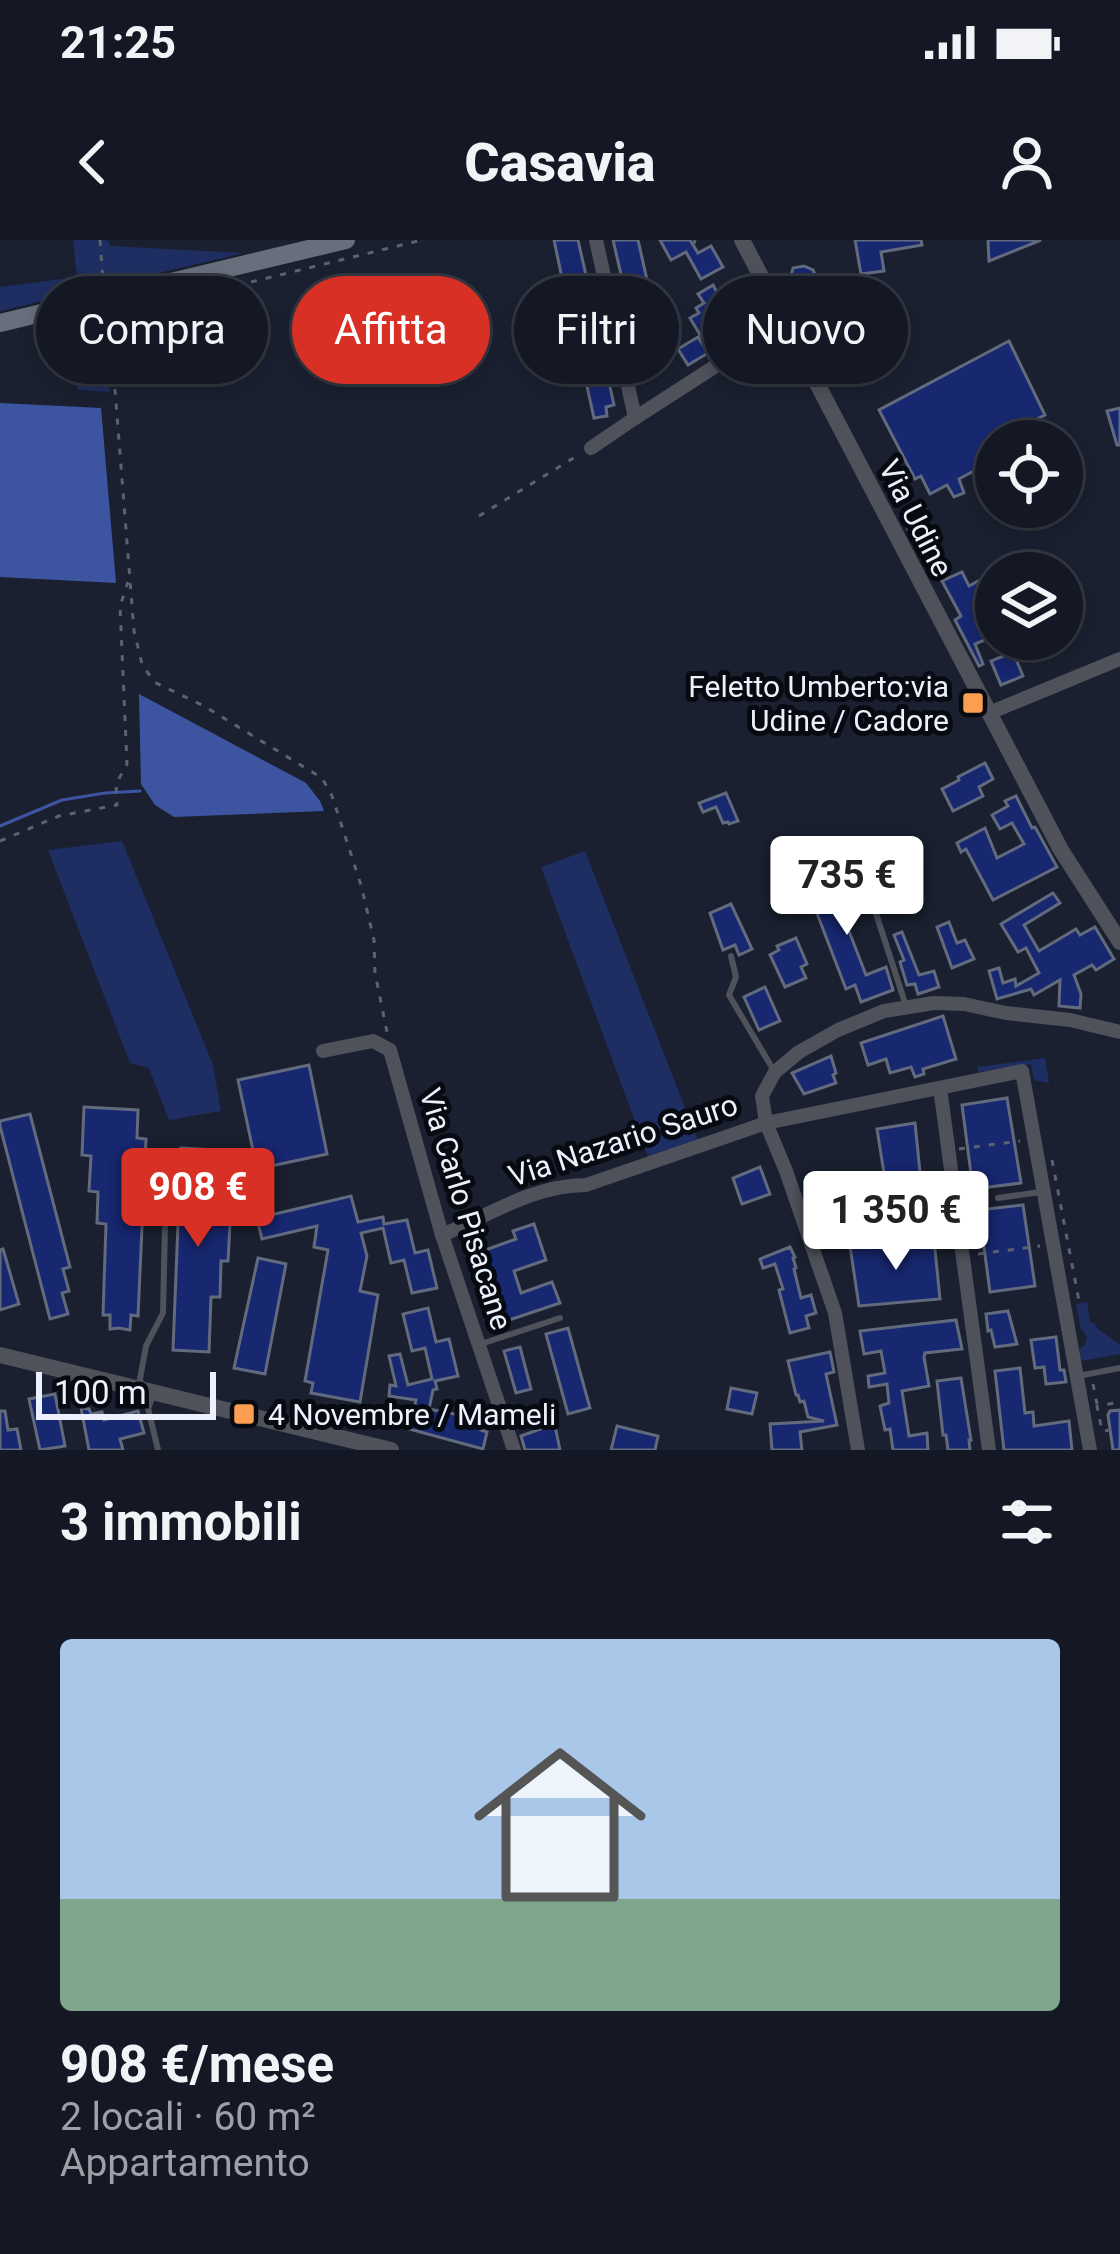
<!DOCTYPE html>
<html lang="it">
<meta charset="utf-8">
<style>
body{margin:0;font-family:Roboto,sans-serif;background:#1d212c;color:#f1f3f6;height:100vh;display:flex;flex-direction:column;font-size:45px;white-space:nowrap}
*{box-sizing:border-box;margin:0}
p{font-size:39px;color:#9da0a6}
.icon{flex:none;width:66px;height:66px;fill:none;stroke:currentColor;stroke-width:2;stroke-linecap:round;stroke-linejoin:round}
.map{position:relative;height:1210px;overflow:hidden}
.drawer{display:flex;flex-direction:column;background:#141824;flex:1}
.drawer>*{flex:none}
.guide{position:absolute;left:36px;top:36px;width:1050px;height:108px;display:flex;gap:24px}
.buttons{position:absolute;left:975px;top:180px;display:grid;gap:24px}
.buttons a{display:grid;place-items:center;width:108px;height:108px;border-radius:50%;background:#141824;box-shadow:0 6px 18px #0003,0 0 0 3px #333741;font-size:60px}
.scale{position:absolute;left:36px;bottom:30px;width:180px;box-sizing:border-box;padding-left:12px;border:6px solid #ecf1fd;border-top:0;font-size:33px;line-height:42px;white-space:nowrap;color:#ecf1fd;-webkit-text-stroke:9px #070a11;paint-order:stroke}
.price{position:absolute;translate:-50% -102px;padding:0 27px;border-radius:12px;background:#fff;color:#222;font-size:39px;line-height:78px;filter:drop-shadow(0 3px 6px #0008)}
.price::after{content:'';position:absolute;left:50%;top:72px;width:36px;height:27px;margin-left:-18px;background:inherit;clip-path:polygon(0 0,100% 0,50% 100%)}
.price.selected{background:#d93025;color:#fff}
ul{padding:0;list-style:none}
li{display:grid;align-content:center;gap:24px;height:636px;padding:0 60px}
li+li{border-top:3px solid #333741}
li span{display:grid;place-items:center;height:372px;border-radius:12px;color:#555}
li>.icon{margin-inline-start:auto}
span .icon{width:216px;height:216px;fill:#fffc;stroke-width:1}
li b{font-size:51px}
h2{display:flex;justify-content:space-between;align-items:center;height:144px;padding:0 60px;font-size:51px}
.tag{padding:0 42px;border-radius:54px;background:#141824;box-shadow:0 6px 18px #0003,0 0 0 3px #333741;font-size:42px;line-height:108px}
.tag.selected{background:#d93025;color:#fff}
.status{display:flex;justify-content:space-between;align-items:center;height:84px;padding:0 60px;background:#141824;direction:ltr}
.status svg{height:33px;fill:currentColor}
header{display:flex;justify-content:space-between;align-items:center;height:156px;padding:0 60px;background:#141824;font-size:54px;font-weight:800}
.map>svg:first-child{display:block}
</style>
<div class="status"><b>21:25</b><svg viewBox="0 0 49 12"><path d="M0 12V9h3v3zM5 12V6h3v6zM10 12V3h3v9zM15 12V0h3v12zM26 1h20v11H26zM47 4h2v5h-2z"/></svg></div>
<header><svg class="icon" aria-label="back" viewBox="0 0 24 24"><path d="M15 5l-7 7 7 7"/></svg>Casavia<svg class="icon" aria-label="person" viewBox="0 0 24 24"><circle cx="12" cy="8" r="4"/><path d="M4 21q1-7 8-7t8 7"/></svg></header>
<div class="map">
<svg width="1120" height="1210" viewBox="0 0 1120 1210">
<rect width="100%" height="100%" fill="#1a2030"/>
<g fill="#1f2e62">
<polygon points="73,0 108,0 110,6 243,13 0,71 0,47 77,37"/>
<polygon points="102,70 110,152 78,150 57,80"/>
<polygon points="122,601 213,825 221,871 169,880 149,828 130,823 48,610"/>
<polygon points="585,611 701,909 652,927 541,627"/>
<polygon points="1045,818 1049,843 1034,840 1031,824 978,832 978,827"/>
<polygon points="1087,1062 1090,1082 1095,1084 1098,1089 1120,1105 1120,1114 1081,1121 1079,1109 1085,1105 1087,1097 1081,1089 1076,1064"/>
</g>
<g fill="#3d55a1">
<polygon points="0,163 101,168 116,343 0,337"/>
<polygon points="139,454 306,543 320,561 324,571 174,577 155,565 141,544"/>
</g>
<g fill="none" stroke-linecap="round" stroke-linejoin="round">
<polyline stroke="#3d55a1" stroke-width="3" points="0,586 62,560 105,553 140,551"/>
</g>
<g fill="#172770" stroke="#626a7e" stroke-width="3">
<polygon points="554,0 578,0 593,66 569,71"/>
<polygon points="613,0 638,0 666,124 643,129"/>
<polygon points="660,0 690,0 698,13 711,6 723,27 701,39 686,12 671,20"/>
<polygon points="855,0 921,0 922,5 881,12 884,31 861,34"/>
<polygon points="988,0 1041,0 989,21"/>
<polygon points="804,26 813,30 848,103 856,115 867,124 866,134 853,141 850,137 842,135 829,112 823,111 824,88 816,93 799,61 792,56 797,50 790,39 793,28"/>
<polygon points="713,45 717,52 729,47 752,91 732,102 724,85 717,89 711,87 707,89 702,98 690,78 699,73 696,68 704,63 698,54"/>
<polygon points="588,90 590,99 599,97 614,165 606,167 607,176 594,178 575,92"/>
<polygon points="698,97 708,113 688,125 678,109"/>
<polygon points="1009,101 1045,175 1037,179 1047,201 996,201 996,219 959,239 964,253 954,257 947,245 930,254 921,236 915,239 879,170"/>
<polygon points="1120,168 1120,205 1117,205 1107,171"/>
<polygon points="918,267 929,288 912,297 901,276"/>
<polygon points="962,332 969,346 987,336 996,351 996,395 975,404 983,424 979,426 955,380 961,376 942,341"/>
<polygon points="1013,412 1023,436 1001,445 991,421"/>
<polygon points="985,523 993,539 979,547 983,556 953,571 942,549 959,540 958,537"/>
<polygon points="726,553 738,581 729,584 728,582 723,583 716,567 703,572 699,563"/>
<polygon points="1016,556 1032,588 1035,587 1057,627 993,660 966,609 961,612 957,603 985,588 997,618 1024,604 1012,583 1000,589 992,575 1008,566 1005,561"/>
<polygon points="889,611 894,622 898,622 910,652 898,653 897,650 886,655 872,618"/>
<polygon points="852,629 861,651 837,660 866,735 886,727 893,750 861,762 855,745 846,749 813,663 822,660 816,643"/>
<polygon points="1053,653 1060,663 1024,685 1039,711 1076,689 1080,695 1095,687 1114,719 1096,730 1092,725 1074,735 1081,754 1080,768 1059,766 1060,740 1034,755 1031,749 997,759 989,731 999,728 1003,743 1015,739 1016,746 1039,733 1026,708 1018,712 1001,684"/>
<polygon points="731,664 752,709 739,715 735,705 723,710 710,673"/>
<polygon points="949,682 957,703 965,700 974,719 952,728 937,687"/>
<polygon points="902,692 919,735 934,731 939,747 918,754 915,744 907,745 900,722 904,720 894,695"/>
<polygon points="796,698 807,724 801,727 806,738 785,747 770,715 779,710 777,706"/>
<polygon points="765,747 780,781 759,790 744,757"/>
<polygon points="943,776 956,819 923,829 924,834 915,837 911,827 890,833 886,819 868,825 861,803"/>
<polygon points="831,816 836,833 833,835 836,843 804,854 792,833"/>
<polygon points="309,825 327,914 257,929 238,840"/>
<polygon points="1007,858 1021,943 973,949 962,865"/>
<polygon points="84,867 138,870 137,898 146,899 138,1076 131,1075 130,1090 119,1088 110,1089 110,1075 103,1075 106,984 97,983 98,952 89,951 91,916 82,915"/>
<polygon points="30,874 70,1027 63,1029 69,1051 62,1053 68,1074 50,1079 0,886 0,881"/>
<polygon points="915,883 921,942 886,946 877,889"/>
<polygon points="181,908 215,910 214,947 223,948 221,983 230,984 228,1021 221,1021 220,1057 211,1057 209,1112 173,1110"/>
<polygon points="760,927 770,954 742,964 733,938"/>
<polygon points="254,938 261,978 258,978 351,956 358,982 383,977 384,984 407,980 415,1013 428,1010 437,1048 412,1053 404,1020 391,1023 383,988 361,993 367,1016 360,1051 378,1055 360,1162 311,1153 313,1143 305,1141 328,1010 314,1007 317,986 262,999 257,979 248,981 240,942"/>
<polygon points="1023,965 1035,1046 990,1052 979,970"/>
<polygon points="534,984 546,1020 514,1031 521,1053 552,1042 560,1063 494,1085 487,1064 496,1061 477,1013 516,999 513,991"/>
<polygon points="934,1000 940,1059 859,1066 850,1006 893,1006"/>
<polygon points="790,1007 795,1017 793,1018 796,1028 794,1029 801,1058 811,1055 816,1073 806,1076 809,1088 790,1093 779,1050 783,1049 775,1024 763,1028 760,1019"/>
<polygon points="3,1009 19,1064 0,1070 0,1010"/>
<polygon points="258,1018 286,1024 265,1134 234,1128"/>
<polygon points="428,1068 436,1102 449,1099 458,1136 435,1141 437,1149 433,1150 429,1169 484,1180 481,1190 487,1192 483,1209 409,1189 416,1160 389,1156 390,1145 396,1146 389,1116 400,1114 408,1145 432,1139 425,1108 412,1111 403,1074"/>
<polygon points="1008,1071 1017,1104 995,1107 991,1090 988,1091 986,1074"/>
<polygon points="956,1080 962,1109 925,1113 924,1117 929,1146 902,1151 909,1196 927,1193 928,1210 893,1210 890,1189 885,1190 880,1166 889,1163 887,1144 869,1147 868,1136 885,1133 881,1111 864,1114 860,1091"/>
<polygon points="568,1088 590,1168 568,1174 546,1094"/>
<polygon points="1056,1097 1060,1130 1064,1130 1066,1142 1046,1144 1044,1127 1035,1128 1031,1100"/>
<polygon points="520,1107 531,1149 516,1153 504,1111"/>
<polygon points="830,1112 834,1132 826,1134 837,1185 800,1192 802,1210 772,1210 770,1184 824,1181 808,1177 804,1161 800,1162 798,1155 796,1155 788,1121"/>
<polygon points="1020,1128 1025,1173 1033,1172 1034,1186 1069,1181 1072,1210 1004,1210 995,1131"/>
<polygon points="961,1138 971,1200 969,1200 970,1210 948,1210 946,1195 943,1195 937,1141"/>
<polygon points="731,1148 757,1153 752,1174 727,1169"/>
<polygon points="55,1154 65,1206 40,1210 29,1159"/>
<polygon points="81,1168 89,1169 91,1174 102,1172 104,1180 138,1171 144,1193 120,1199 123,1210 89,1210"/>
<polygon points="1120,1170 1120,1210 1113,1210 1108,1175 1110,1171"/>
<polygon points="0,1171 5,1171 8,1190 17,1189 21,1210 0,1210"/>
<polygon points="551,1185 555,1186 560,1210 525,1210 521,1196"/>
<polygon points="617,1186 658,1196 655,1210 611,1210"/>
</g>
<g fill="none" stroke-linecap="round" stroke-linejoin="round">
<g stroke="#5c6271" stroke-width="3" stroke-dasharray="6 9" stroke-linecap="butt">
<polyline points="100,0 103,41"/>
<polyline points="694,4 695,0"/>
<polyline points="109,74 134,391 142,424 154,442 204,466 322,538 332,556 361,645 374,700 375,733 388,797"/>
<path d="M115 136C121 115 109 91 125 73L422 0"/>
<polyline points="479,276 580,214"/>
<polyline points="0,601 59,576 117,565 116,544 127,524 120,366 128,342"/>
<polyline points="959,909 1020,901"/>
<polyline points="1052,920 1079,1061 1076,1061"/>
<polyline points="978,1014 1040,1006"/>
<polyline points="1093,1144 1097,1164"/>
<polyline points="1111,1190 1102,1191 1097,1166 1120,1162"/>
</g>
<g stroke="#4f525b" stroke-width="6">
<polyline points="712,94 723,117"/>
<polyline points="859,621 906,766"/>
<polyline points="731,716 736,737 729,755 774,831"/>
<polyline points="998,958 1040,952"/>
<polyline points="478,1105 560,1078"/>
<polyline points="1078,1136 1120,1128"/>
<polyline points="141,1143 140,1139 146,1106 163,1073 166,942"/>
<polyline points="153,1156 148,1168 158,1210"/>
</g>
<g stroke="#4f525b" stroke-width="14">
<polyline points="596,0 635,178 725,120 787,87"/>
<polyline points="591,208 635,178"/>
<polyline points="989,473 1120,419"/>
<polyline points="323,811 373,801 390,810 442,995 514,1210"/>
<polyline points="940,848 989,1210"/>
<path d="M442 995C489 975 534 945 586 945L766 883 1022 831 1090 1210"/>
<polyline points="858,1210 835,1073 786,931 766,883 762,856 775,832 799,812 838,790 884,771 934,763 964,764 1006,773 1070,780 1120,792"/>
</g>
<g stroke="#4f525b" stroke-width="16">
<polyline points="742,0 1061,610 1120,702"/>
<polyline points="0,1115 391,1210"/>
</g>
<polyline stroke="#696e7c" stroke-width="18" points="0,83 346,0"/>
</g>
<g fill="#fb9e51" stroke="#070a11" stroke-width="4.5">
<rect x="961" y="451" width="24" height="24" rx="6"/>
<rect x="232" y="1162" width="24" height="24" rx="6"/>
</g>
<g text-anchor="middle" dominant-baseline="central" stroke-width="10" stroke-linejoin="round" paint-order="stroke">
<g font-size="30" fill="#ecf1fd" stroke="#070a11">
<text transform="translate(916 278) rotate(63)">Via Udine</text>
<text transform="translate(623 900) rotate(-18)">Via Nazario Sauro</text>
<text transform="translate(466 969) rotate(73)">Via Carlo Pisacane</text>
</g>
<g font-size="30" fill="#ecf1fd" stroke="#070a11" text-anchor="end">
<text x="949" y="446">Feletto Umberto:via<tspan x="949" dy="34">Udine / Cadore</tspan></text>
<text x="268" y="1174" text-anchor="start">4 Novembre / Mameli</text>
</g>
</g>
</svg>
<div class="buttons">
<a><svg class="icon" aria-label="locate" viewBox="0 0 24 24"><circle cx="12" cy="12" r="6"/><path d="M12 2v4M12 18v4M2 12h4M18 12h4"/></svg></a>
<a><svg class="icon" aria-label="layers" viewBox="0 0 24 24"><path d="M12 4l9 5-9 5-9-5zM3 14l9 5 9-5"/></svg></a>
</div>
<div class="scale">100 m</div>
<b class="price" style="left:847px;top:698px">735 €</b>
<b class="price selected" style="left:198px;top:1010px">908 €</b>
<b class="price" style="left:896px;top:1033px">1 350 €</b>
<div class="guide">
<a class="tag">Compra</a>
<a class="tag selected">Affitta</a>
<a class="tag">Filtri</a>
<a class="tag">Nuovo</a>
</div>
</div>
<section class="drawer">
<h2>3 immobili<svg class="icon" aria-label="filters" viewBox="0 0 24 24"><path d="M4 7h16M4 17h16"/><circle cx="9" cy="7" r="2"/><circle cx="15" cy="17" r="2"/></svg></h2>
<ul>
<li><span style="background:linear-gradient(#a9c7e8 70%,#7fa58c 0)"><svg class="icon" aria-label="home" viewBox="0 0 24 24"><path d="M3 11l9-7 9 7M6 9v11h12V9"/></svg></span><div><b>908 €/mese</b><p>2 locali · 60 m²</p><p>Appartamento</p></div></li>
</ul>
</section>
